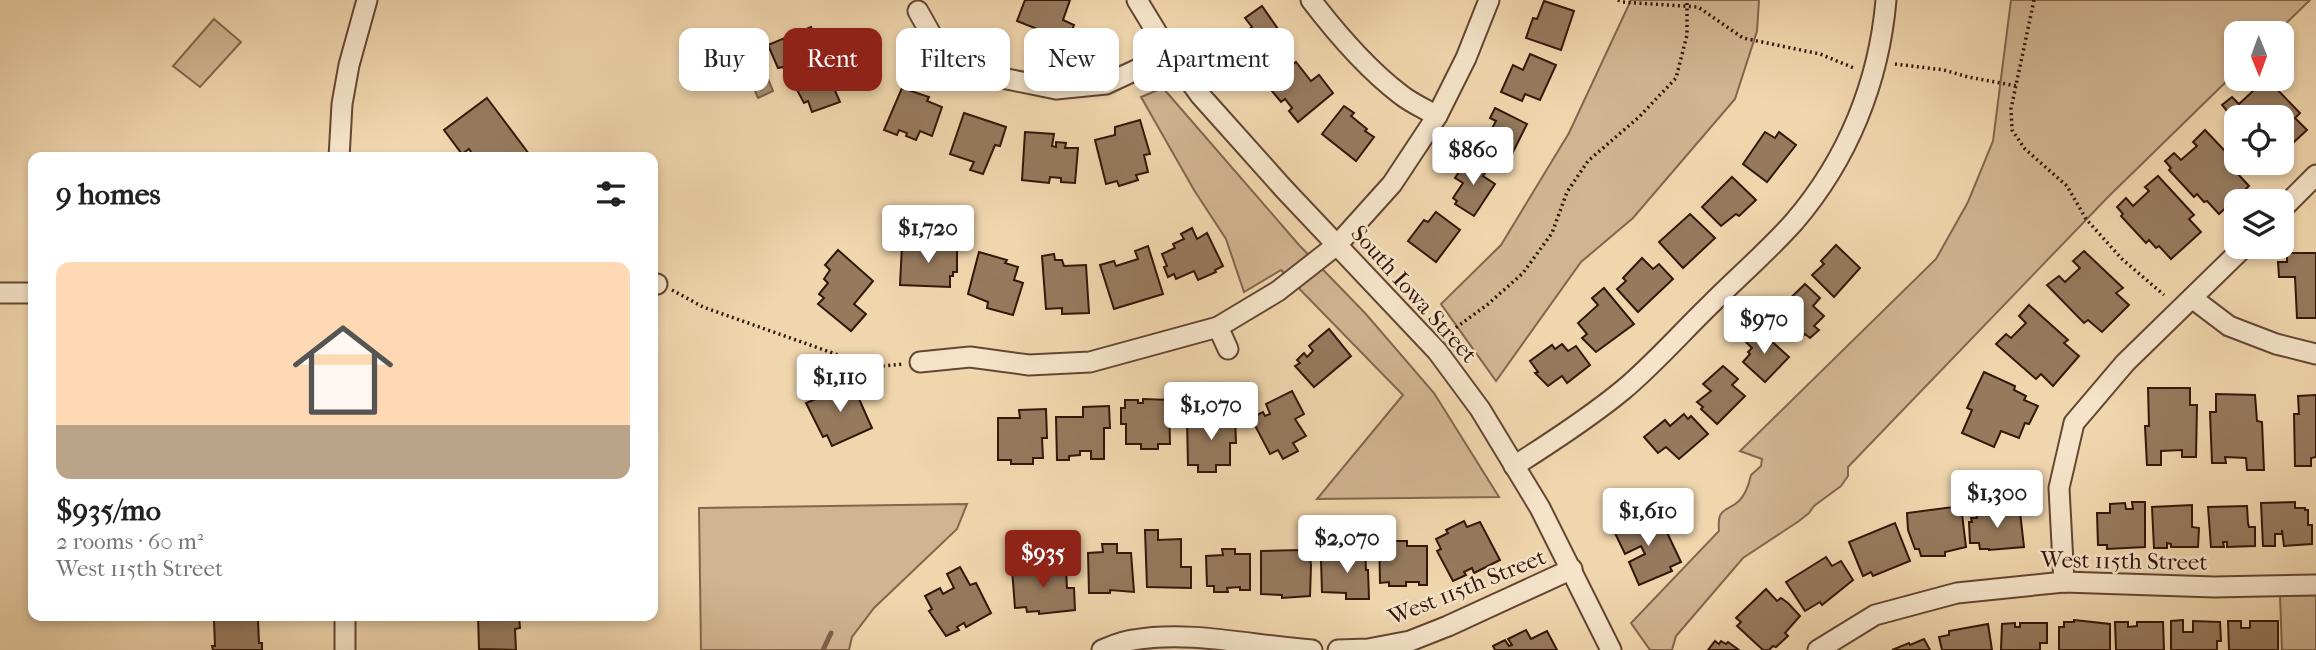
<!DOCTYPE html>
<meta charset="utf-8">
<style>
body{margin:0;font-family:"IM FELL French Canon",serif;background:#f2f2f2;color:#222;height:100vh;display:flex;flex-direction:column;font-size:26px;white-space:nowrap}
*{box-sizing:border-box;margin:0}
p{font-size:23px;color:#767676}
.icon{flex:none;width:38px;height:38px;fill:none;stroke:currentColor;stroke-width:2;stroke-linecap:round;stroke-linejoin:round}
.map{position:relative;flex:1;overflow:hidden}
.sheet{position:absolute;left:28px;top:152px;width:630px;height:469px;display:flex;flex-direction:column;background:#fff;border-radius:14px;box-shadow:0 4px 10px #0003}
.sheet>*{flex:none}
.guide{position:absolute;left:679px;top:28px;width:665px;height:63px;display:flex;gap:14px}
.needle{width:46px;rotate:179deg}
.controls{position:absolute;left:2224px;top:21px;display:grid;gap:14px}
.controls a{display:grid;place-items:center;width:70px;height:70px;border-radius:14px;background:#fff;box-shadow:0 4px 10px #0003;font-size:35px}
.price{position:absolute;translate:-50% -60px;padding:0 16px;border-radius:7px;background:#fff;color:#222;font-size:23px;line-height:46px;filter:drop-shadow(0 2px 4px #0008)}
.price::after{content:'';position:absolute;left:50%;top:42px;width:21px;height:16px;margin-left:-10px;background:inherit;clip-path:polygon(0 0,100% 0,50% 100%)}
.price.active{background:#8f2418;color:#fff}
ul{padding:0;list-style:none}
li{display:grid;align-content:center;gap:14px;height:371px;padding:0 28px}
li span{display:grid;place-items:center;height:217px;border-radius:14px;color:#555}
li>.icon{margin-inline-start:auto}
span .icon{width:126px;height:126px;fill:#fffc;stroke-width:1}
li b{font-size:30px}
h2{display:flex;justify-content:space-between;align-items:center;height:84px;padding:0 28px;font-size:30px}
.pill{padding:0 24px;border-radius:14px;background:#fff;box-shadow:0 4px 10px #0003;font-size:24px;line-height:63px}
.pill.active{background:#8f2418;color:#fff}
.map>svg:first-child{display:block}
</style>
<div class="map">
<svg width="2316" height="650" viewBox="0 0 2316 650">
<rect width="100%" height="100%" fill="#f0d6ad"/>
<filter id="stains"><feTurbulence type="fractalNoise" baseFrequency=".00286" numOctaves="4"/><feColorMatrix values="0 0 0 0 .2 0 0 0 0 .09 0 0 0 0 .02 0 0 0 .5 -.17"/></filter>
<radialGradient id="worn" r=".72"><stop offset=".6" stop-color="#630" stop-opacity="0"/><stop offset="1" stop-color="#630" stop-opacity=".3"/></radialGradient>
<g fill="#d0b591" stroke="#82664d" stroke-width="2">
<polygon points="1631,0 1759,0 1757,31 1735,99 1633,218 1581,262 1496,381 1441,304 1501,245 1569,133"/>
<path d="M2011 0H2310L2276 33H2236V72L2108 197 1848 467V476L1841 486 1814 506 1809 513 1799 521 1743 558 1676 636 1672 650H1650L1631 623 1719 531C1717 506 1726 513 1739 501 1746 494 1749 484 1751 475L1761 466 1762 459 1740 451 1936 259 1968 202 1993 141Z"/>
<polygon points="214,19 241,42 200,87 173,66"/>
<polygon points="1163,88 1299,245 1365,313 1434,393 1499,497 1317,499 1403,395 1281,270 1244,292 1226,239 1194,190 1141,97"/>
<polygon points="967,504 957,529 874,608 852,637 849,650 701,650 699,508"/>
<polygon points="2316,595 2316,650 2282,650 2280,596"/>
</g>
<polygon fill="#b09575" stroke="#7f624a" stroke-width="2" points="763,58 766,65 763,67 773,91 758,98 746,71 758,66 756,61"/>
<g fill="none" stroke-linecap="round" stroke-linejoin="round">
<polyline stroke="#7f624a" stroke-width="5" points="823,650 831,633"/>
</g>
<g fill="#967a5e" stroke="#351609" stroke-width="2">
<polygon points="1025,0 1070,0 1063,20 1074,25 1067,44 1038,33 1040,30 1017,21"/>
<polygon points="1544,1 1574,11 1561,50 1526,38 1533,18 1537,19"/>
<polygon points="1262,6 1278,29 1272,33 1284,49 1263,64 1241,35 1252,27 1245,18"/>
<polygon points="811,27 818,43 835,34 844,57 824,64 828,72 834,69 840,83 833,86 840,102 812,112 808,101 804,103 796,88 800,86 794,74 787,77 783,67 778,68 768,45"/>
<polygon points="750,32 759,51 739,59 730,40"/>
<polygon points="1530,54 1556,65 1540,100 1525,94 1522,101 1501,92 1513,65 1523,70"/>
<polygon points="1296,62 1311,81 1319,75 1333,93 1298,122 1289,111 1292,108 1285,99 1281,102 1267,85"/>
<polygon points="2258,79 2267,79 2300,113 2295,118 2307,130 2282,153 2282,117 2236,117 2236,126 2226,115 2228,112 2222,105 2232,97 2239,104 2254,90 2251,86"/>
<polygon points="902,88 929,97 927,101 942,107 932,136 920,131 916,140 906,136 907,133 899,130 897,135 884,130"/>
<polygon points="487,98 529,154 523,158 475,158 469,149 462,154 444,130"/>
<polygon points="1344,106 1354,113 1351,116 1367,129 1365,131 1374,137 1356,161 1322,134"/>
<polygon points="1495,108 1527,124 1509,160 1482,147 1496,121 1490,118"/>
<polygon points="964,113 1006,127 1000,146 995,145 983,174 970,170 974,162 950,154"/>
<polygon points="1140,120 1150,154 1144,155 1148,172 1136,175 1138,180 1119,186 1117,181 1106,184 1095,140 1115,135 1115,127"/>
<polygon points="2205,130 2242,169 2237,173 2249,186 2219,214 2207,201 2204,202 2197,194 2194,197 2169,170 2171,168 2165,161 2174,153 2181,160 2197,146 2193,142"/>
<polygon points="1025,132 1054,134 1052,146 1056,147 1056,142 1066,143 1065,148 1078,148 1075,183 1061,182 1061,178 1050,177 1049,183 1022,180"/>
<polygon points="1765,132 1775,138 1779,132 1796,145 1767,182 1743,164"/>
<polygon points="1469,157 1488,169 1483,176 1495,184 1474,216 1455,204 1457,201 1453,198 1463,183 1455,178"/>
<polygon points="2158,176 2194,215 2189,219 2201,232 2171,259 2159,246 2156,248 2149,240 2146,243 2121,216 2123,214 2117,207 2126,198 2133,206 2149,191 2145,187"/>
<polygon points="1732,177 1756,200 1739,216 1736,214 1721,226 1702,207"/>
<polygon points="1436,212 1460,230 1436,262 1408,241 1424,220 1428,222"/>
<polygon points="1690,214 1715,238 1683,268 1659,242"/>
<polygon points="1192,228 1197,239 1207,233 1223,266 1215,270 1216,272 1198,280 1194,271 1176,279 1174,274 1168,277 1164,267 1167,266 1162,254 1175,248 1173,244 1184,239 1181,234"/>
<polygon points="902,245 957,246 957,272 953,272 953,276 950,276 950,287 900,285"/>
<polygon points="1836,245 1860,268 1834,297 1812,275 1824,264 1821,261"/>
<polygon points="1148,246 1163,294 1114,309 1100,265 1114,261 1116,266 1138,259 1135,251"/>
<polygon points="838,250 873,281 854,304 866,314 851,331 818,304 824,298 819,294 828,283 824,279 830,270 825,265"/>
<polygon points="2084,251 2123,288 2116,293 2129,305 2102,332 2088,320 2084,323 2047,285 2059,276 2065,282 2080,268 2073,261"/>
<polygon points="979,252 1007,260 1005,263 1018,267 1014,280 1023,283 1013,315 987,308 988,302 968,294"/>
<polygon points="2287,253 2316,253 2316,318 2297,318 2295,277 2279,277 2278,262 2287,262"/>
<polygon points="1054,254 1055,260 1062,260 1064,266 1086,265 1089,313 1062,314 1062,308 1046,309 1042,256"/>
<polygon points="1642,258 1653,269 1659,264 1673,279 1638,312 1617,289 1626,281 1623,278"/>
<polygon points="1805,284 1820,298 1813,306 1824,316 1814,326 1819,330 1810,338 1805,334 1799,340 1773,315"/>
<polygon points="1604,288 1634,324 1596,352 1582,338 1587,334 1578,323 1598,305 1592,298"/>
<polygon points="2029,305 2068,340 2064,343 2079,356 2053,386 2041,374 2036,379 1996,344 2006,334 2011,338 2026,323 2019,316"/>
<polygon points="1329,329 1351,356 1314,387 1295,366 1300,363 1297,360 1304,353 1307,357 1313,351 1309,346"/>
<polygon points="1758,329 1789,357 1765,382 1743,362 1750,354 1748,352 1752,348 1745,341"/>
<polygon points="1562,344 1568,351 1576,346 1590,365 1567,383 1562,376 1548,386 1535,373 1538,372 1530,361 1552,345 1555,349"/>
<polygon points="1723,366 1738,379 1732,385 1745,396 1717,424 1701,409 1703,407 1697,402 1711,391 1703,384"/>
<polygon points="1984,372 2015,386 2014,390 2026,396 2024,400 2038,406 2029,424 2025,423 2019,438 2001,431 1994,447 1962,433 1972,410 1967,408"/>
<polygon points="851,381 872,428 832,446 827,435 823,437 806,403 831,393 830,390"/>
<polygon points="2148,388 2190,388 2190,405 2197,405 2196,457 2182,457 2182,450 2161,451 2161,465 2147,465 2145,426 2149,426"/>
<polygon points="1292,391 1304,414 1295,419 1306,436 1293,443 1298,451 1283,459 1278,450 1270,454 1251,418 1263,412 1265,416 1270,414 1266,404"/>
<polygon points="2216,394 2255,395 2257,421 2262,422 2264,470 2247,470 2246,458 2225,457 2226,463 2212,463 2210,412 2216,412"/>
<polygon points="2316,395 2316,457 2311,458 2311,466 2295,466 2294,414 2299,414 2298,396"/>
<polygon points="1143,399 1169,400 1170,444 1158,444 1158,449 1141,449 1141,444 1126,444 1126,424 1121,424 1121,408 1125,408 1125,400 1138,400 1138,403 1143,403"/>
<polygon points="1109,406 1110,428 1104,428 1104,459 1091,459 1091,451 1080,451 1080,455 1069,456 1069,460 1057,460 1056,417 1083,417 1083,407"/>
<polygon points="1046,409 1047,438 1042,438 1043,458 1033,458 1033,464 1011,464 1011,460 998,460 998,418 1020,418 1019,410"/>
<polygon points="1684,414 1688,419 1691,416 1708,434 1679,459 1666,447 1658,453 1644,437 1665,420 1670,426"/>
<polygon points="1235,416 1236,443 1230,443 1230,465 1216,465 1216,472 1198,472 1198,465 1188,465 1187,420 1202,420 1202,426 1207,426 1207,417"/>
<polygon points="2132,502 2145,502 2145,547 2107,549 2107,545 2098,545 2097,513 2110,513 2110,504 2125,503 2126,509 2133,509"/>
<polygon points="2295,502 2295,508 2305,508 2305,510 2308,510 2308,525 2312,525 2312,544 2284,546 2282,530 2282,534 2275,534 2275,546 2263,546 2261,503"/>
<polygon points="2192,505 2192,527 2199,528 2198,547 2171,547 2171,544 2167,543 2167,548 2154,548 2152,507"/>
<polygon points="1961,506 1966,547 1945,552 1945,556 1921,556 1919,549 1915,549 1908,530 1907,513"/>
<polygon points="2247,506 2248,523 2249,527 2255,527 2255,546 2227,547 2227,542 2223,542 2224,547 2211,547 2208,507"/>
<polygon points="1998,508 1998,512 2020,512 2024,547 1989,550 1989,549 1980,549 1979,543 1970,543 1969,522 1972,522 1971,518 1977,518 1976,513 1988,513 1988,509"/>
<polygon points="1642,516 1645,521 1655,517 1660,526 1663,524 1681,562 1670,567 1672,571 1639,585 1629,562 1645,554 1641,546 1625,554 1613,529"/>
<polygon points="1464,521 1467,527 1480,522 1500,560 1474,573 1472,568 1464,572 1466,575 1453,581 1437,551 1441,549 1436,539 1448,533 1446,530"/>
<polygon points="1895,523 1910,561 1873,576 1871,572 1863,576 1849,542"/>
<polygon points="1145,530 1158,530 1158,540 1181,539 1181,567 1191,567 1191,588 1147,587"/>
<polygon points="1395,536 1395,541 1407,541 1407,546 1427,546 1427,585 1419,585 1419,582 1406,582 1406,586 1389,586 1389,582 1380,583 1379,537"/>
<polygon points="1102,544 1117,544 1117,553 1131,553 1134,592 1110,590 1110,593 1089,593 1088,553 1103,552"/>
<polygon points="1222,549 1235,549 1235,554 1250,554 1250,590 1240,590 1240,587 1227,588 1228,592 1214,592 1214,586 1207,586 1206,556 1223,555"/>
<polygon points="1344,549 1365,549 1366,570 1368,570 1369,599 1346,599 1346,593 1322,592 1321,560 1335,559 1335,556 1344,556"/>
<polygon points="1302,550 1302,558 1310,558 1311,565 1310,596 1282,598 1282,595 1261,594 1261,551"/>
<polygon points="1826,557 1832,566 1841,561 1853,580 1822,605 1820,602 1805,611 1786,582"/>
<polygon points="1054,563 1055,570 1066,569 1067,588 1074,588 1075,610 1039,614 1039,611 1027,612 1026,607 1015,608 1012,569 1027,568 1027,572 1040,571 1039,564"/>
<polygon points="960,567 970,585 976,583 991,613 966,627 964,623 957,627 959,630 946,636 929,611 932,609 925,596 940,588 943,594 954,588 947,574"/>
<polygon points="1766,589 1777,601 1781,598 1788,603 1800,616 1785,633 1788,636 1776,647 1773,646 1769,650 1763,650 1737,626 1741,622 1736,618"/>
<polygon points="210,616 262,616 262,620 258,620 259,643 262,643 262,650 213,650 212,646 215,646 214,620"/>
<polygon points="478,616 519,616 520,628 515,629 516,650 479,649"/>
<polygon points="2074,620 2110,624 2110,650 2059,650 2059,627 2064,627 2064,622 2074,622"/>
<polygon points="2183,620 2183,632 2193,632 2193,621 2220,622 2221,641 2217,641 2217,650 2171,650 2171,621"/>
<polygon points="2228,621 2241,621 2241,628 2250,628 2250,621 2278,621 2278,650 2229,650"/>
<polygon points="2115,622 2128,622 2128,627 2137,626 2137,622 2163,622 2164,650 2116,650"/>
<polygon points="2015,623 2015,627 2020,627 2020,623 2047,623 2047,643 2040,643 2040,650 2001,650 2002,624"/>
<polygon points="1988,624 1992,650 1942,650 1939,637 1949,635 1949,631"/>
<polygon points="1526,630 1531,639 1547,631 1557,650 1495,650 1493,646 1505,640 1509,646 1512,645 1508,639"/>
<polygon points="1924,639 1930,650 1892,650 1909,643 1910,645"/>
<polygon points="1715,641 1719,644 1721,641 1726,644 1728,642 1739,650 1708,650"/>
</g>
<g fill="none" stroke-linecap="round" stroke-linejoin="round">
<defs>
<g id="street">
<polyline points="1137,0 1168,51 1200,95 1284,189 1437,351 1480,409 1540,508 1611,650"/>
<path d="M1311 0C1337 34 1366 68 1400 94 1411 103 1425 109 1437 116"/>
<polyline points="918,11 932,36 956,54 1002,78 1056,89 1106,84 1151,63 1168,51"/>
<polyline points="339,158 342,104 349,65 367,0"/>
<polyline points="2282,209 2316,175"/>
<polyline points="653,284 657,284"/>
<polyline points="0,293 33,293"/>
<polyline points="2192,298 2229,326 2276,344 2316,354"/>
<polyline points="1218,327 1228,349"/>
<polyline points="920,362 970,357 1029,365 1090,362 1218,327 1278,291 1338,244 1392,184 1437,116 1466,58 1489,0"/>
<path d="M1514 466C1552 442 1589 418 1623 390 1654 364 1682 332 1711 304 1738 277 1768 251 1794 222 1848 159 1879 82 1886 0"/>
<polyline points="2064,582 2059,488 2074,423 2125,363 2244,247"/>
<polyline points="345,616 345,650"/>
<path d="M1102 650C1112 646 1123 641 1133 640 1191 630 1253 646 1312 650"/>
<polyline points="1338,650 1368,649 1410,641 1448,626 1572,569"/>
<polyline points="1818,650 1875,615 1957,593 2064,582 2214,587 2316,585"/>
</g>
</defs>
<use href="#street" stroke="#644632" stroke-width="23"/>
<g stroke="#351609" stroke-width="3.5" stroke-dasharray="2 3.5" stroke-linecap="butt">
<polyline points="1618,0 1622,2 1698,7 1743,38 1820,54 1854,68"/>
<polyline points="2034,0 2011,109 2012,130 2025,149 2067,186 2086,219 2122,259 2164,295"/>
<polyline points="1895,64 1944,70 1968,77 2017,86"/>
<polyline points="672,290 703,307 872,367 904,364"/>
<polyline points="1447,334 1487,305 1523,273 1552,233 1567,192 1588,161 1639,117 1676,78 1687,35 1687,0"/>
</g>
<use href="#street" stroke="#f5e4ca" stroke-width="19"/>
</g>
<g text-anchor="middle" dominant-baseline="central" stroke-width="5" stroke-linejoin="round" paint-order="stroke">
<g font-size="23" fill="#351609" stroke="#f5e4ca">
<text transform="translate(1414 294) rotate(48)">South Iowa Street</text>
<text transform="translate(2124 561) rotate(1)">West 115th Street</text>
<text transform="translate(1467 587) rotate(-22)">West 115th Street</text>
</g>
</g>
<rect width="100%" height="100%" filter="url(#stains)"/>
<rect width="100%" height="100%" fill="url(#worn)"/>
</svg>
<div class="controls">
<a><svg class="needle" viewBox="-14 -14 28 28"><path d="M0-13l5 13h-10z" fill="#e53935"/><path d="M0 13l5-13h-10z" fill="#767676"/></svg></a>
<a><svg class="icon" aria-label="locate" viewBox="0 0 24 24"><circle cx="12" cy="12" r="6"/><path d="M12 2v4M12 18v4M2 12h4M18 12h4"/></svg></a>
<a><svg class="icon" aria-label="layers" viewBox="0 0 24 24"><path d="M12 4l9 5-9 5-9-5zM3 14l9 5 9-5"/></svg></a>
</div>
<b class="price" style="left:1473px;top:187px">$860</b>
<b class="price" style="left:928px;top:265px">$1,720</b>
<b class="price" style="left:1764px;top:356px">$970</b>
<b class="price" style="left:840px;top:414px">$1,110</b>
<b class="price" style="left:1211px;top:442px">$1,070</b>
<b class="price" style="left:1997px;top:530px">$1,300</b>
<b class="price" style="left:1648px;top:548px">$1,610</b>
<b class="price" style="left:1347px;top:575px">$2,070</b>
<b class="price active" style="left:1043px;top:590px">$935</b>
<div class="guide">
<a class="pill">Buy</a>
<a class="pill active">Rent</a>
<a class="pill">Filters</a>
<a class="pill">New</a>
<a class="pill">Apartment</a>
</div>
<section class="sheet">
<h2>9 homes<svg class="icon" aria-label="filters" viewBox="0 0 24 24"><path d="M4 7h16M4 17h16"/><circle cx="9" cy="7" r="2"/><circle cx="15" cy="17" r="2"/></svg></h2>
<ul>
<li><span style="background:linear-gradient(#ffd9b3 75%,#b9a48a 0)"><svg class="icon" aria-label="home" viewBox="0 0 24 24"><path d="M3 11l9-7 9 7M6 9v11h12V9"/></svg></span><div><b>$935/mo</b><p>2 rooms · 60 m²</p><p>West 115th Street</p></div></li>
</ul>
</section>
</div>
